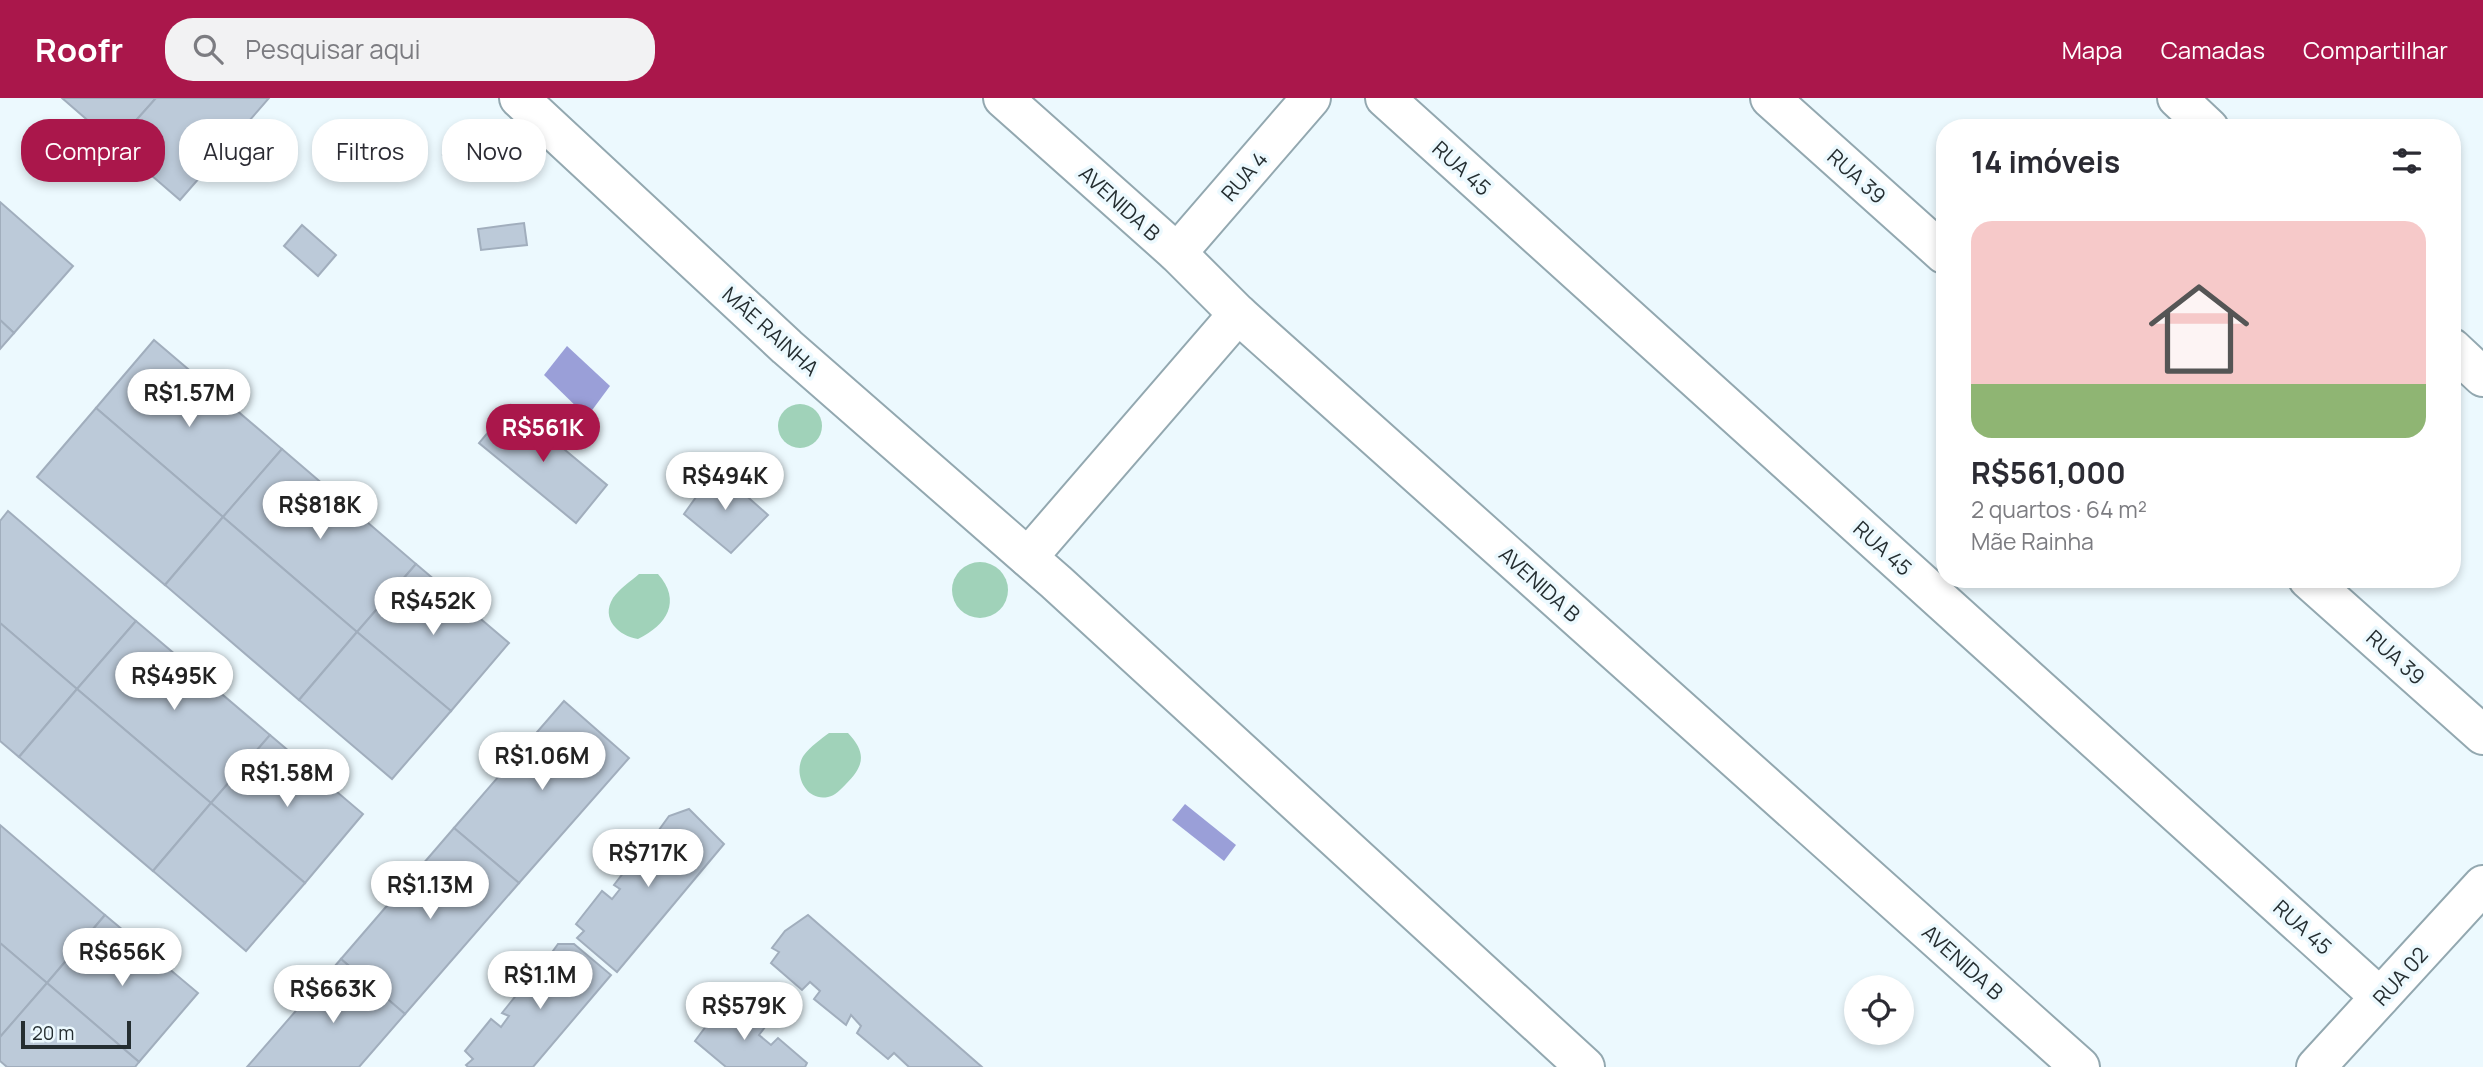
<!DOCTYPE html>
<html lang="pt">
<meta charset="utf-8">
<style>
body{margin:0;font-family:Manrope,sans-serif;background:#f2f2f3;color:#2b2b33;height:100vh;display:flex;flex-direction:column;font-size:26px;white-space:nowrap}
*{box-sizing:border-box;margin:0}
p{font-size:23px;color:#7c7c81}
.icon{flex:none;width:38px;height:38px;fill:none;stroke:currentColor;stroke-width:2;stroke-linecap:round;stroke-linejoin:round}
.map{position:relative;flex:1;overflow:hidden}
.panel{position:absolute;left:1936px;top:21px;width:525px;height:469px;display:flex;flex-direction:column;background:#fff;border-radius:28px;box-shadow:0 4px 10px #0003}
.panel>*{flex:none}
.guide{position:absolute;left:21px;top:21px;width:665px;height:63px;display:flex;gap:14px}
.tools{position:absolute;left:1844px;top:877px;display:grid;gap:14px}
.tools a{display:grid;place-items:center;width:70px;height:70px;border-radius:50%;background:#fff;box-shadow:0 4px 10px #0003;font-size:35px}
.scale{position:absolute;left:21px;bottom:18px;width:110px;box-sizing:border-box;padding-left:7px;border:4px solid #252e31;border-top:0;font-size:19px;line-height:24px;white-space:nowrap;color:#252e31;-webkit-text-stroke:5px #ecf9fe;paint-order:stroke}
.price{position:absolute;translate:-50% -60px;padding:0 16px;border-radius:24px;background:#fff;color:#222;font-size:23px;line-height:46px;filter:drop-shadow(0 2px 4px #0008)}
.price::after{content:'';position:absolute;left:50%;top:42px;width:21px;height:16px;margin-left:-10px;background:inherit;clip-path:polygon(0 0,100% 0,50% 100%)}
.price.active{background:#aa174b;color:#fff}
ul{padding:0;list-style:none}
li{display:grid;align-content:center;gap:14px;height:371px;padding:0 35px}
li span{display:grid;place-items:center;height:217px;border-radius:21px;color:#555}
li>.icon{margin-inline-start:auto}
span .icon{width:126px;height:126px;fill:#fffc;stroke-width:1}
li b{font-size:30px}
h2{display:flex;justify-content:space-between;align-items:center;height:84px;padding:0 35px;font-size:30px}
.chip{padding:0 24px;border-radius:28px;background:#fff;box-shadow:0 4px 10px #0003;font-size:24px;line-height:63px}
.chip.active{background:#aa174b;color:#fff}
header{display:flex;align-items:center;gap:42px;box-sizing:border-box;height:98px;padding:0 35px;background:#aa174b;color:#fff}
header strong{font-size:33px}
nav{display:flex;gap:38px;margin-inline-start:auto;font-size:24px}
.search{width:490px;height:63px;background:#f2f2f3;display:flex;align-items:center;gap:18px;box-sizing:border-box;padding:0 24px;border-radius:28px;color:#7c7c81;font-size:26px}
.map>svg:first-child{display:block}
</style>
<header>
<strong>Roofr</strong>
<div class="search"><svg class="icon" aria-label="search" viewBox="0 0 24 24"><circle cx="10" cy="10" r="6"/><path d="M15 15l6 6"/></svg>Pesquisar aqui</div>
<nav><a>Mapa</a><a>Camadas</a><a>Compartilhar</a></nav>
</header>
<div class="map">
<svg width="2483" height="969" viewBox="0 0 2483 969">
<rect width="100%" height="100%" fill="#ecf9fe"/>
<g fill="#a0d2b9">
<circle cx="800" cy="328" r="22"/>
<circle cx="980" cy="492" r="28"/>
<path d="M639 476H658C682 503 667 527 638 541 619 538 600 521 613 500 619 491 631 483 639 476Z"/>
<path d="M829 635H848C867 655 864 668 846 686 841 691 835 698 828 699 805 704 792 674 804 657 810 649 821 641 829 635Z"/>
</g>
<g fill="#9a9fd8">
<polygon points="567,248 610,288 587,319 544,277"/>
<polygon points="1185,706 1236,747 1224,763 1172,722"/>
</g>
<g fill="#bccad9" stroke="#a1aebd" stroke-width="2">
<polygon points="62,0 156,0 115,46"/>
<polygon points="156,0 269,0 180,102 115,46"/>
<polygon points="460,38 480,56 464,75 443,57"/>
<polygon points="0,104 73,168 14,235 0,222"/>
<polygon points="524,125 527,147 481,152 478,131"/>
<polygon points="302,127 336,157 318,178 284,148"/>
<polygon points="0,222 14,235 0,251"/>
<polygon points="154,242 282,351 223,419 96,310"/>
<polygon points="511,307 607,387 576,425 479,345"/>
<polygon points="96,310 223,419 165,487 37,379"/>
<polygon points="282,351 416,466 357,534 223,419"/>
<polygon points="716,371 768,417 731,455 684,416"/>
<polygon points="8,413 136,523 77,591 0,525 0,423"/>
<polygon points="223,419 357,534 299,602 165,487"/>
<polygon points="416,466 509,545 451,613 357,534"/>
<polygon points="136,523 270,637 211,705 77,591"/>
<polygon points="0,525 77,591 19,659 0,643"/>
<polygon points="357,534 451,613 392,681 299,602"/>
<polygon points="77,591 211,705 153,773 19,659"/>
<polygon points="564,603 629,660 519,785 454,730"/>
<polygon points="270,637 363,716 305,785 211,705"/>
<polygon points="211,705 305,785 246,853 153,773"/>
<polygon points="689,711 724,746 617,874 577,840 584,833 576,826 602,793 612,801 620,791 614,787 641,752 648,758 655,749 651,743 669,718"/>
<polygon points="0,727 105,817 47,885 0,845"/>
<polygon points="454,730 519,785 405,916 341,861"/>
<polygon points="105,817 198,895 139,964 47,885"/>
<polygon points="808,817 982,969 909,969 894,955 888,961 857,935 861,928 851,917 846,927 814,901 820,893 810,884 802,892 771,865 779,854 772,850 785,833"/>
<polygon points="0,845 47,885 0,939"/>
<polygon points="558,846 574,846 611,877 533,969 468,969 466,967 473,961 465,953 491,921 501,929 509,918 502,915 530,880 537,886 544,877 540,871"/>
<polygon points="341,861 405,916 359,969 247,969"/>
<polygon points="47,885 139,964 135,969 7,969 0,963 0,939"/>
<polygon points="736,903 765,929 759,937 771,947 778,940 807,965 805,969 726,969 695,943 724,904 730,909"/>
</g>
<g fill="none" stroke-linecap="round" stroke-linejoin="round">
<defs>
<g id="minor">
<polyline points="519,0 787,249 1056,484 1585,969"/>
<polyline points="1003,0 1177,155 1238,216 2080,969"/>
<polyline points="1385,0 2380,899"/>
<polyline points="1770,0 1944,156"/>
<polyline points="2177,0 2209,30"/>
<polyline points="1177,155 1311,0"/>
<polyline points="2452,250 2483,279"/>
<polyline points="1028,459 1238,216"/>
<polyline points="2308,481 2483,637"/>
<polyline points="2316,969 2483,787"/>
</g>
</defs>
<use href="#minor" stroke="#93a8b0" stroke-width="42"/>
<use href="#minor" stroke="#fff" stroke-width="38"/>
</g>
<g text-anchor="middle" dominant-baseline="central" stroke-width="7" stroke-linejoin="round" paint-order="stroke">
<g font-size="21" fill="#252e31" stroke="#ecf9fe">
<text transform="translate(1462 70) rotate(42)">RUA 45</text>
<text transform="translate(1244 78) rotate(-49)">RUA 4</text>
<text transform="translate(1857 78) rotate(42)">RUA 39</text>
<text transform="translate(1120 105) rotate(42)">AVENIDA B</text>
<text transform="translate(771 233) rotate(42)">MÃE RAINHA</text>
<text transform="translate(1883 450) rotate(42)">RUA 45</text>
<text transform="translate(1540 486) rotate(42)">AVENIDA B</text>
<text transform="translate(2396 559) rotate(42)">RUA 39</text>
<text transform="translate(2303 829) rotate(42)">RUA 45</text>
<text transform="translate(1963 864) rotate(42)">AVENIDA B</text>
<text transform="translate(2400 878) rotate(-48)">RUA 02</text>
</g>
</g>
</svg>
<div class="tools">
<a><svg class="icon" aria-label="locate" viewBox="0 0 24 24"><circle cx="12" cy="12" r="6"/><path d="M12 2v4M12 18v4M2 12h4M18 12h4"/></svg></a>
</div>
<div class="scale">20 m</div>
<b class="price" style="left:189px;top:331px">R$1.57M</b>
<b class="price active" style="left:543px;top:366px">R$561K</b>
<b class="price" style="left:725px;top:414px">R$494K</b>
<b class="price" style="left:320px;top:443px">R$818K</b>
<b class="price" style="left:433px;top:539px">R$452K</b>
<b class="price" style="left:174px;top:614px">R$495K</b>
<b class="price" style="left:542px;top:694px">R$1.06M</b>
<b class="price" style="left:287px;top:711px">R$1.58M</b>
<b class="price" style="left:648px;top:791px">R$717K</b>
<b class="price" style="left:430px;top:823px">R$1.13M</b>
<b class="price" style="left:122px;top:890px">R$656K</b>
<b class="price" style="left:540px;top:913px">R$1.1M</b>
<b class="price" style="left:333px;top:927px">R$663K</b>
<b class="price" style="left:744px;top:944px">R$579K</b>
<div class="guide">
<a class="chip active">Comprar</a>
<a class="chip">Alugar</a>
<a class="chip">Filtros</a>
<a class="chip">Novo</a>
</div>
<section class="panel">
<h2>14 imóveis<svg class="icon" aria-label="filters" viewBox="0 0 24 24"><path d="M4 7h16M4 17h16"/><circle cx="9" cy="7" r="2"/><circle cx="15" cy="17" r="2"/></svg></h2>
<ul>
<li><span style="background:linear-gradient(#f6c9c9 75%,#8fb573 0)"><svg class="icon" aria-label="home" viewBox="0 0 24 24"><path d="M3 11l9-7 9 7M6 9v11h12V9"/></svg></span><div><b>R$561,000</b><p>2 quartos · 64 m²</p><p>Mãe Rainha</p></div></li>
</ul>
</section>
</div>
